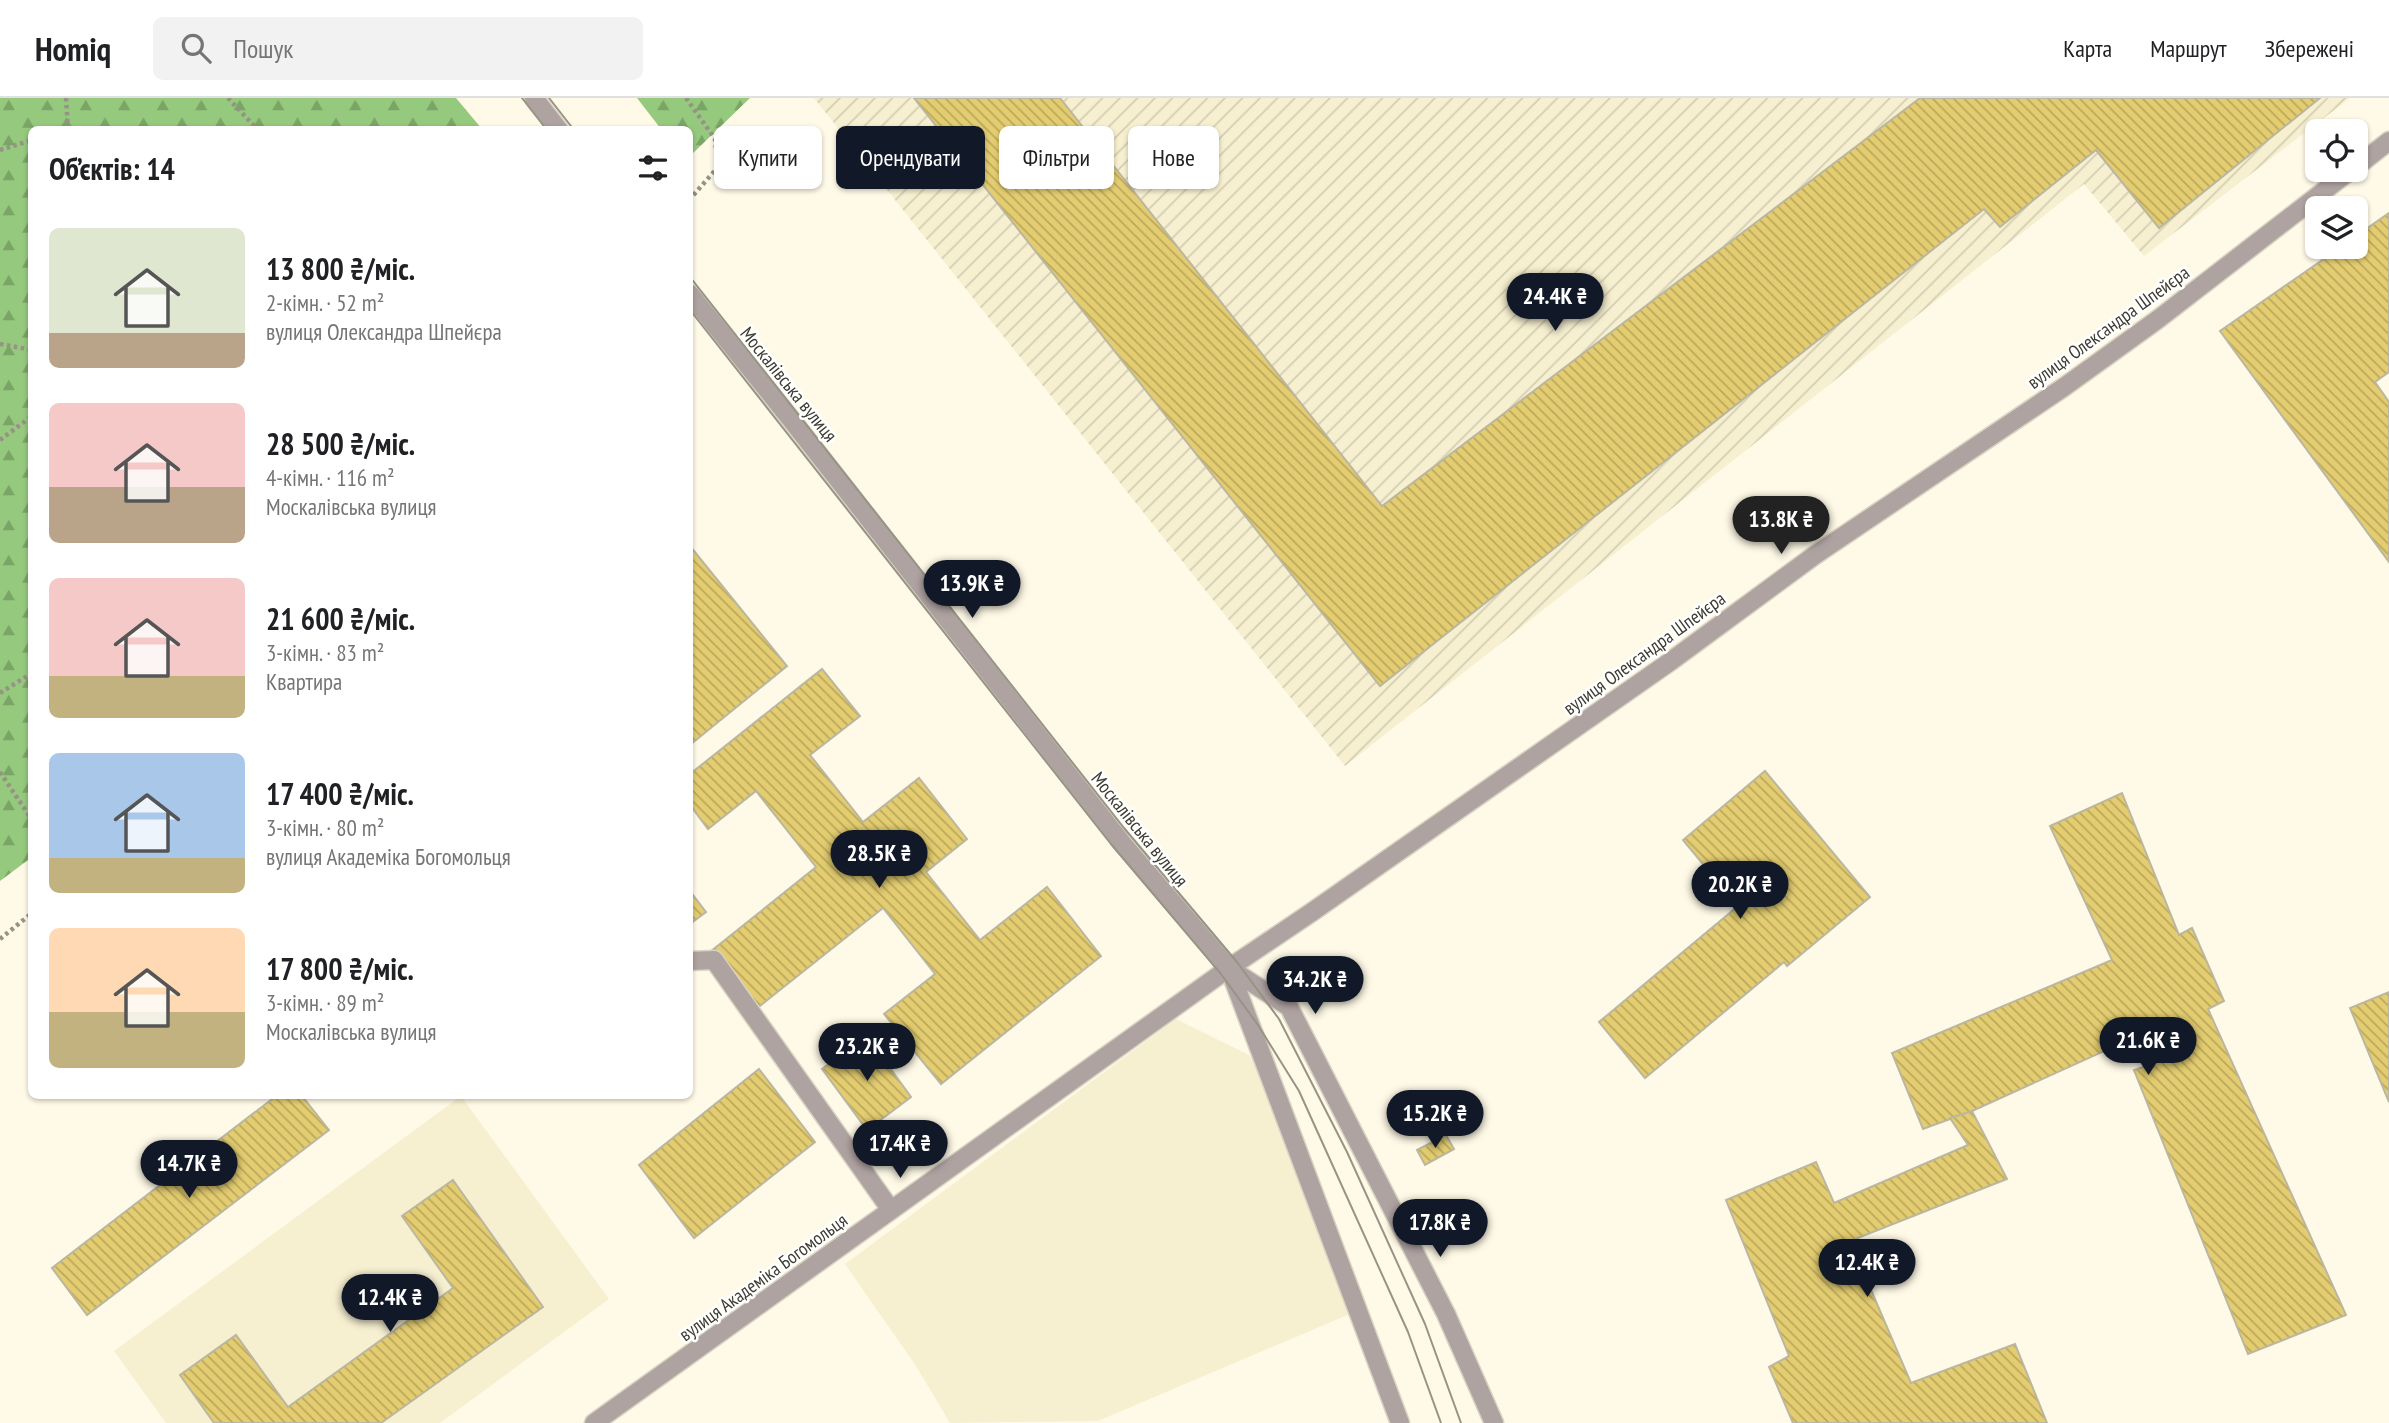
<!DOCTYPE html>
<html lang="uk">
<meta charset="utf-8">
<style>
body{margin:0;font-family:"PT Sans Narrow",sans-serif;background:#f2f2f2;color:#202124;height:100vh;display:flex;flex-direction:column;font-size:26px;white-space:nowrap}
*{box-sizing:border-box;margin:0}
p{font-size:23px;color:#757577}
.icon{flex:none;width:38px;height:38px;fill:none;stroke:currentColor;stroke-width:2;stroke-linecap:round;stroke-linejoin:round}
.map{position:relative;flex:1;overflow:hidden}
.drawer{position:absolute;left:28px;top:28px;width:665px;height:973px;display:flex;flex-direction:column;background:#fff;border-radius:10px;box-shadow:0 2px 5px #0004}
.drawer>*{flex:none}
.guide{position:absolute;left:714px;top:28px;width:665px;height:63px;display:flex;gap:14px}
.controls{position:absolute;left:2305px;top:21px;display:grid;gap:14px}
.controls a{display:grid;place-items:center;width:63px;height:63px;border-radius:10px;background:#fff;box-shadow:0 2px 5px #0004;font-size:35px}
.price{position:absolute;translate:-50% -60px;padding:0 16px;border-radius:24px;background:#111827;color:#fff;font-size:23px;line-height:46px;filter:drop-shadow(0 2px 4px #0008)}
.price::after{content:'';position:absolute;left:50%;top:42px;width:21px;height:16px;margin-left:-10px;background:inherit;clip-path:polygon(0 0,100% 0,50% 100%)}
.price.current{background:#222;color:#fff}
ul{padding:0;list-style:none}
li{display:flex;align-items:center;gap:21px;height:175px;padding:0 21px}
li span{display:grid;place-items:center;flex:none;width:196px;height:140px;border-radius:10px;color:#555}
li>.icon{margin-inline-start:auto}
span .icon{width:84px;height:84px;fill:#fffc;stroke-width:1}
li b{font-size:30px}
h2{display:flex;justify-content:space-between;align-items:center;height:84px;padding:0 21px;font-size:30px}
.tag{padding:0 24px;border-radius:10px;background:#fff;box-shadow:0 2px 5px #0004;font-size:24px;line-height:63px}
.tag.current{background:#111827;color:#fff}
header{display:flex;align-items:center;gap:42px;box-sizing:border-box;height:98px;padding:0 35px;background:#fff;border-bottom:2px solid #e0e0e0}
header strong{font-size:33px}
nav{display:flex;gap:38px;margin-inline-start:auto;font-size:24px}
.search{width:490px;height:63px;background:#f2f2f2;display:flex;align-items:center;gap:18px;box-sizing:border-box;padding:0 24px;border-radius:10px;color:#757577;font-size:26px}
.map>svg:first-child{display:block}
</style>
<header>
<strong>Homiq</strong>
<div class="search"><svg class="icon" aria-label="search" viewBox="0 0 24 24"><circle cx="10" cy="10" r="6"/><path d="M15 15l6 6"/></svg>Пошук</div>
<nav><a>Карта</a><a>Маршрут</a><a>Збережені</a></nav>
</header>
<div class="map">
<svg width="2389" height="1325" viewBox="0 0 2389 1325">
<defs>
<pattern id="industrial-furrows" width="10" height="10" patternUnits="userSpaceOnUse" patternTransform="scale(1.75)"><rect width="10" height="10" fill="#f6efd0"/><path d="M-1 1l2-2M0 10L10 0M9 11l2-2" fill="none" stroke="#d4ceb3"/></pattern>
<pattern id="forest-firs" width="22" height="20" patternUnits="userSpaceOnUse" patternTransform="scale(1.75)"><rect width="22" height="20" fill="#95c97d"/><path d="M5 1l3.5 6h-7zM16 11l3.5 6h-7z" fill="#7ba467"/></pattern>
<pattern id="building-back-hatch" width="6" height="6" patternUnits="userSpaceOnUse" patternTransform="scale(1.75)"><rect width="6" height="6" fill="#e4cd70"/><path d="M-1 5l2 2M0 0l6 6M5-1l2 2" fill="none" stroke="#baa85d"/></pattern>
</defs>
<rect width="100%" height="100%" fill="#fffae7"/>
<g fill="#f6efd0">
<polygon points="1176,921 1249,957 1276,1003 1364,1210 1098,1323 950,1325 916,1268 845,1166"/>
<polygon points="461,998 609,1201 440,1325 166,1325 114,1253"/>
</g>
<polygon fill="url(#industrial-furrows)" points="814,0 2350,0 2144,158 2084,86 1345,668"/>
<g fill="url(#forest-firs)">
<polygon points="0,0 456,0 482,31 32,32 32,759 0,783"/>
<polygon points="637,0 750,0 690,58 690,32 661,31"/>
</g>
<g fill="url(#building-back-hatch)" stroke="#bbb69f" stroke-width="2">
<polygon points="914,0 1060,0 1382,408 1920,0 2320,0 2159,130 2096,52 2000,129 1984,111 1380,588"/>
<polygon points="2389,115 2389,274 2375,284 2389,304 2389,464 2220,233 2341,149 2356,149 2356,138"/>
<polygon points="690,448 787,568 690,647"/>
<polygon points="822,571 860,618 810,657 863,724 919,680 967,741 926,774 980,842 1047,789 1101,858 941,986 884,916 935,876 883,810 756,911 710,854 816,769 756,693 708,731 690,707 690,676"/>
<polygon points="1765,673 1870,799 1787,868 1784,864 1645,980 1599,924 1738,808 1683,742"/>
<polygon points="2122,695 2179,837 2192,830 2224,903 2208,911 2346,1217 2248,1256 2134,972 2158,964 2146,934 1972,1013 1923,1031 1892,955 2112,862 2050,728"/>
<polygon points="690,793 706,814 690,826"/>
<polygon points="2389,894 2389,1004 2350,910"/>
<polygon points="867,938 911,999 867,1032 822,971"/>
<polygon points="759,971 815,1044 694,1140 639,1067"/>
<polygon points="276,998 302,998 329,1032 87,1217 52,1170"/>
<polygon points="1972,1013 2007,1081 1850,1143 1911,1285 2015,1246 2047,1325 1793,1325 1769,1269 1789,1258 1726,1102 1816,1064 1834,1105 1968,1047 1950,1020"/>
<polygon points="1446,1037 1454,1051 1425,1067 1417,1052"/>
<polygon points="453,1082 543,1209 381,1325 214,1325 180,1277 236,1237 288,1309 453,1190 402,1118"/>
</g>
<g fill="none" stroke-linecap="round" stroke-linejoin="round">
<defs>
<g id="service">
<polyline points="690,863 714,862 891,1112"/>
<polyline points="1229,870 1400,1325"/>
</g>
<g id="minor">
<polyline points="2356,69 2389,43"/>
<polyline points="594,1325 1229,870 1312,814 1671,563 1815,457 2064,289 2157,222 2351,72"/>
</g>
<g id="tertiary">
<polyline points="534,0 559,32"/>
<polyline points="690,196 793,324 1123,746 1229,870 1289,909 1446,1216 1494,1325"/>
</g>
</defs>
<use href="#service" stroke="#d8d4c3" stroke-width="21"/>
<use href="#minor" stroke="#d8d4c3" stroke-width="21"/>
<use href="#tertiary" stroke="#d8d4c3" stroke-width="21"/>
<g stroke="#969385" stroke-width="4.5" stroke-dasharray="3.5 3.5" stroke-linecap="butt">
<polyline points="66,0 68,32"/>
<polyline points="228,0 258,32"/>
<polyline points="686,0 715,41 718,69 690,101"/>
<polyline points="0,52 32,42"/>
<polyline points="0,246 32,252"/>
<polyline points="32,269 30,275 32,289"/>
<polyline points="0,342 32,318"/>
<polyline points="0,595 32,575"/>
<polyline points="0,674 32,722"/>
<polyline points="0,841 32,815"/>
</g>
<use href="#service" stroke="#afa3a2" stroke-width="18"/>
<use href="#minor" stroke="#afa3a2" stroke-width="18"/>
<use href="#tertiary" stroke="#afa3a2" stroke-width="18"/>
<g stroke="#979486" stroke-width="2">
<polyline points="522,0 547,32"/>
<polyline points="549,0 574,32"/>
<polyline points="690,179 1124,730 1237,864 1279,921 1347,1054 1425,1226 1461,1325"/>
<polyline points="690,212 1111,746 1221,876 1258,927 1299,993 1408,1234 1441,1325"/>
</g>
</g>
<g text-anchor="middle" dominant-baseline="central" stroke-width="5" stroke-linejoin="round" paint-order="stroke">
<g font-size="19" fill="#3e3c32" stroke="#fff">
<text transform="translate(2108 229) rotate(-36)">вулиця Олександра Шпейєра</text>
<text transform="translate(789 286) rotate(51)">Москалівська вулиця</text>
<text transform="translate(1644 555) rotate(-36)">вулиця Олександра Шпейєра</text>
<text transform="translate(1140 731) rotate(51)">Москалівська вулиця</text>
<text transform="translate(763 1179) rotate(-36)">вулиця Академіка Богомольця</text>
</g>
</g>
</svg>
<div class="controls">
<a><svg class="icon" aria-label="locate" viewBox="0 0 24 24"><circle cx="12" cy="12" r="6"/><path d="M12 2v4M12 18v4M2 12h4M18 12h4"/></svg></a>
<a><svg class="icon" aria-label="layers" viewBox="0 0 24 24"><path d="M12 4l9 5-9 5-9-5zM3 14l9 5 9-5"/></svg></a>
</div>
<b class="price" style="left:1555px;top:235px">24.4K ₴</b>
<b class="price current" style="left:1781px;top:458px">13.8K ₴</b>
<b class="price" style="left:972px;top:522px">13.9K ₴</b>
<b class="price" style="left:879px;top:792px">28.5K ₴</b>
<b class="price" style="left:1740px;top:823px">20.2K ₴</b>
<b class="price" style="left:1315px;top:918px">34.2K ₴</b>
<b class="price" style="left:2148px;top:979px">21.6K ₴</b>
<b class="price" style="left:867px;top:985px">23.2K ₴</b>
<b class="price" style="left:1435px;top:1052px">15.2K ₴</b>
<b class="price" style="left:900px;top:1082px">17.4K ₴</b>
<b class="price" style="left:189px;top:1102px">14.7K ₴</b>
<b class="price" style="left:1440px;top:1161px">17.8K ₴</b>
<b class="price" style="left:1867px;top:1201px">12.4K ₴</b>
<b class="price" style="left:390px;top:1236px">12.4K ₴</b>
<div class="guide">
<a class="tag">Купити</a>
<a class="tag current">Орендувати</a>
<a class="tag">Фільтри</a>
<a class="tag">Нове</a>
</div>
<section class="drawer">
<h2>Об’єктів: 14<svg class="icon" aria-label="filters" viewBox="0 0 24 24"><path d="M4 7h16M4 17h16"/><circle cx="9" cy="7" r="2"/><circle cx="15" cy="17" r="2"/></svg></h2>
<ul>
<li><span style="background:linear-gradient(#dfe7d0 75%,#b9a48a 0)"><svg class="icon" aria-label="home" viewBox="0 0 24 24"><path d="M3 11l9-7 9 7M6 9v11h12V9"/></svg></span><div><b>13 800 ₴/міс.</b><p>2-кімн. · 52 m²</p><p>вулиця Олександра Шпейєра</p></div></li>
<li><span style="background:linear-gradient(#f6c9c9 60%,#b9a48a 0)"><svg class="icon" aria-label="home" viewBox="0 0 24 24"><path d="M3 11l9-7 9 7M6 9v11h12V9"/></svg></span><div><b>28 500 ₴/міс.</b><p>4-кімн. · 116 m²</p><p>Москалівська вулиця</p></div></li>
<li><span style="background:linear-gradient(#f6c9c9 70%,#c2b280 0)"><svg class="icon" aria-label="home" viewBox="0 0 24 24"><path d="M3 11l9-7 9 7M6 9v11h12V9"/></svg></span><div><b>21 600 ₴/міс.</b><p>3-кімн. · 83 m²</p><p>Квартира</p></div></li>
<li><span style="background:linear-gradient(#a9c7e8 75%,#c2b280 0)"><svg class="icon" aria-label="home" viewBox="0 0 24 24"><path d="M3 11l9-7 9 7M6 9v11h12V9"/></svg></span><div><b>17 400 ₴/міс.</b><p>3-кімн. · 80 m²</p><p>вулиця Академіка Богомольця</p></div></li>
<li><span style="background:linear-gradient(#ffd9b3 60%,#c2b280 0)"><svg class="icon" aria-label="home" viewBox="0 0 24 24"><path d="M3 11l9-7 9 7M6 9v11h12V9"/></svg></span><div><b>17 800 ₴/міс.</b><p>3-кімн. · 89 m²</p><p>Москалівська вулиця</p></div></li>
</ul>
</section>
</div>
